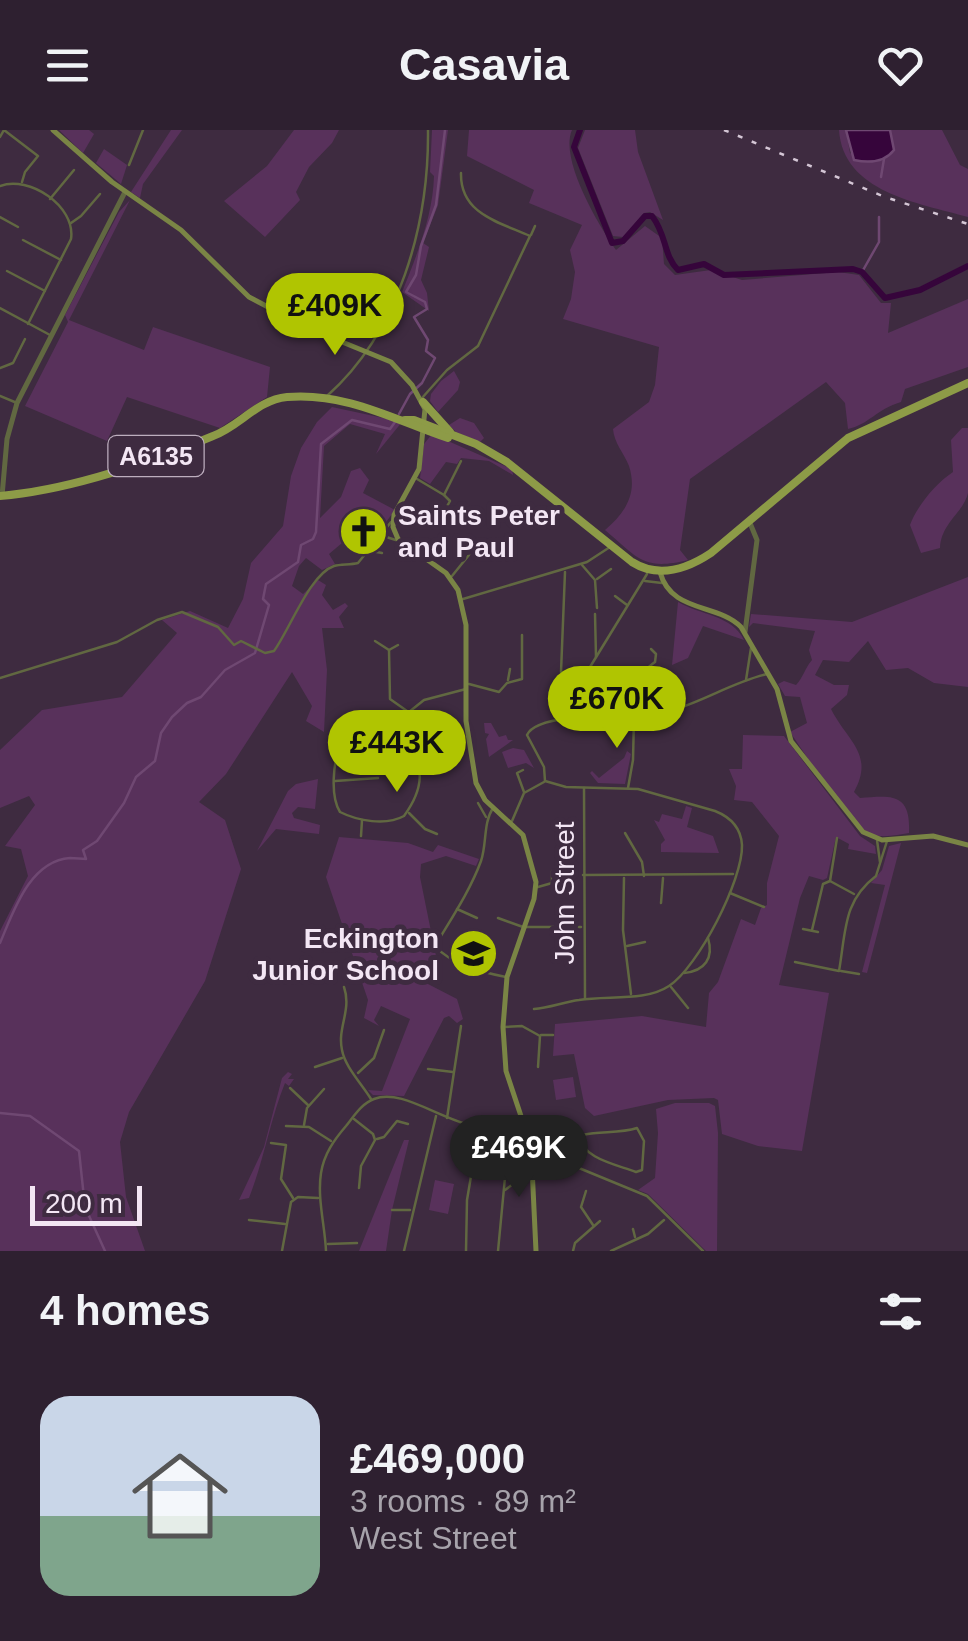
<!DOCTYPE html>
<meta charset="utf-8">
<style>
body{margin:0;font-family:Helvetica,sans-serif;background:#362838;color:#f1f3f6;height:100vh;display:flex;flex-direction:column;font-size:38px;white-space:nowrap}
*{box-sizing:border-box;margin:0}
p{font-size:32px;color:#a7a3ab}
.icon{flex:none;width:55px;height:55px;fill:none;stroke:currentColor;stroke-width:2;stroke-linecap:round;stroke-linejoin:round}
.map{position:relative;height:1121px;overflow:hidden}
.sheet{display:flex;flex-direction:column;background:#2e2030;flex:1}
.sheet>*{flex:none}
.scale{position:absolute;left:30px;bottom:25px;width:112px;box-sizing:border-box;padding-left:10px;border:5px solid #f3e6f4;border-top:0;font-size:28px;line-height:35px;white-space:nowrap;color:#f3e6f4;-webkit-text-stroke:8px #3e2b40;paint-order:stroke}
.price{position:absolute;translate:-50% -85px;padding:0 22px;border-radius:35px;background:#b0c501;color:#111;font-size:32px;line-height:65px;filter:drop-shadow(0 2px 5px #0008)}
.price::after{content:'';position:absolute;left:50%;top:60px;width:30px;height:22px;margin-left:-15px;background:inherit;clip-path:polygon(0 0,100% 0,50% 100%)}
.price.selected{background:#222;color:#fff}
ul{padding:0;list-style:none}
li{display:flex;align-items:center;gap:30px;height:250px;padding:0 40px}
li+li{border-top:2px solid #493e4c}
li span{display:grid;place-items:center;flex:none;width:280px;height:200px;border-radius:30px;color:#555}
li>.icon{margin-inline-start:auto}
span .icon{width:120px;height:120px;fill:#fffc;stroke-width:1}
li b{font-size:42px}
h2{display:flex;justify-content:space-between;align-items:center;height:120px;padding:0 40px;font-size:42px}
header{display:flex;justify-content:space-between;align-items:center;height:130px;padding:0 40px;background:#2e2030;font-size:45px;font-weight:600}
.map>svg:first-child{display:block}
</style>
<header><svg class="icon" aria-label="menu" viewBox="0 0 24 24"><path d="M4 6h16M4 12h16M4 18h16"/></svg>Casavia<svg class="icon" aria-label="heart" viewBox="0 0 24 24"><path d="M12 20l-8-8c-3-5 5-10 8-4 3-6 11-1 8 4z"/></svg></header>
<div class="map">
<svg width="968" height="1121" viewBox="0 0 968 1121">
<rect width="100%" height="100%" fill="#3e2b40"/>
<g fill="#58315b">
<polygon points="59,0 89,0 94,4 83,23"/>
<polygon points="171,0 182,0 143,54 140,68 131,62"/>
<polygon points="294,0 339,0 332,13 309,37 296,62 300,70 265,107 224,71 267,36"/>
<path d="M432 0H448L438 75 423 113 429 117 421 150 427 163 429 181 402 162C417 125 433 85 434 46L430 42Z"/>
<path d="M469 0H572C559 29 599 96 616 120L645 96 662 108 664 134 675 145 711 140 742 150 838 142 859 145 881 173H891L888 203 968 169V237L905 259 901 272C877 279 868 295 848 299L845 273 826 252 690 349 680 420 688 430C643 441 638 428 605 400 625 383 638 364 629 336 624 323 614 313 613 299L649 272 655 255 659 217 563 189 571 169 575 142 570 120 582 95 529 73 534 60 467 26Z"/>
<polygon points="585,0 635,0 638,22 663,90 650,82 644,83 623,107 613,106 578,18"/>
<path d="M839 0H846L850 23C866 28 882 37 893 21L890 0H942L960 35 968 39V87C918 73 843 62 839 0Z"/>
<polygon points="104,19 127,35 121,54 96,33"/>
<polygon points="130,70 69,190 144,220 153,197 270,237 267,267 220,298 127,267 107,311 25,276 68,192 65,185 119,82"/>
<polygon points="454,241 460,252 458,260 438,282 430,271 431,264 441,251"/>
<polygon points="332,277 402,292 376,324 385,304 350,294 324,316 320,388 341,367 351,341 360,338 369,350 363,363 395,380 363,423 342,413 329,424 335,434 322,440 306,428 299,436 292,456 303,464 318,450 326,455 322,465 333,480 345,473 348,476 339,487 344,498 322,498 327,540 324,602 306,591 312,576 292,542 226,644 199,672 225,690 241,739 205,851 129,982 120,1012 126,1067 145,1121 0,1121 0,801 28,746 21,719 5,716 35,675 29,666 0,678 0,620 42,580 122,567 177,503 162,490 190,481 228,498 243,469 251,433 283,396 291,346 301,318 317,292"/>
<polygon points="460,288 474,293 484,308 480,312 456,302 449,295"/>
<path d="M962 298H968C968 319 968 343 968 363 964 382 941 393 940 418L921 423 910 395C917 376 936 353 953 342L951 310Z"/>
<polygon points="432,304 512,339 513,345 489,331 461,328 457,334 446,332 430,354 420,348 424,314"/>
<path d="M968 447V557L934 553 908 538 886 540 868 511 849 532 823 530 815 545 834 555H849L847 565 831 579C847 611 875 624 854 662L860 668C891 666 911 662 909 703 897 705 880 709 869 703 847 691 806 625 790 602L807 593 800 567 785 566 778 554 784 551 796 555C803 548 805 538 812 530L809 520 815 501 753 493 749 497 751 484 852 492Z"/>
<path d="M678 472C700 485 732 485 744 510L703 496 688 528 672 535Z"/>
<polygon points="484,593 491,593 499,607 506,605 508,610 513,610 489,627 486,609 489,604 485,603"/>
<polygon points="743,605 784,606 860,706 875,716 876,724 848,719 849,714 836,707 827,748 823,750 809,746 800,768 779,855 829,863 802,1021 758,1016 722,1004 718,970 714,968 668,970 594,986 585,978 574,924 553,926 555,894 642,886 706,897 709,863 718,852 741,789 755,795 761,778 767,775 767,753 779,706 752,672 734,670 736,656 729,639 742,639"/>
<polygon points="513,618 524,620 534,638 526,633 508,638 502,622"/>
<polygon points="627,621 631,624 625,654 598,653 590,643 592,641 599,648 624,628"/>
<polygon points="318,649 315,679 298,677 292,683 294,688 320,695 319,704 276,699 257,721 288,661 296,654"/>
<polygon points="686,676 692,678 687,697 713,706 719,723 661,722 661,714 665,710 654,690 659,692 662,684 682,689"/>
<polygon points="339,707 408,713 433,722 438,715 479,729 476,736 446,726 421,734 420,747 436,826 426,853 457,869 463,889 457,893 449,886 444,888 404,966 373,965 368,960 382,961 410,889 381,876 374,890 379,896 364,888 368,870 326,747"/>
<polygon points="901,713 867,843 862,842 885,755 871,753 882,740 889,716"/>
<path d="M288 942 292 944 288 949H294L289 956 285 953C270 990 264 1030 249 1068L239 1070 264 1017 282 948Z"/>
<polygon points="573,947 576,967 556,970 553,950"/>
<polygon points="675,973 709,973 715,976 718,1003 717,1121 706,1121 648,1064 638,1060 655,1048 658,1003 656,979"/>
<polygon points="404,1010 409,1010 392,1080 386,1121 359,1121"/>
<polygon points="435,1050 454,1054 448,1084 429,1080"/>
</g>
<path fill="#36053b" stroke="#6f4872" stroke-width="2.5" d="M846 0H890L894 20C884 33 868 33 854 30Z"/>
<g fill="none" stroke-linecap="round" stroke-linejoin="round">
<g stroke="#6f4872" stroke-width="2.5">
<polyline points="881,47 884,29"/>
<polyline points="862,142 879,112 879,87"/>
<polyline points="399,284 410,264 422,253 435,228 426,221 428,210 414,187 427,179 425,172 406,162 416,145 421,116 436,75 445,0"/>
<path d="M0 813C13 783 29 731 70 728 76 728 81 729 86 729L83 720 97 711 124 673 136 647 155 631 161 603 172 587 187 573 201 567 225 540 255 523 269 475 263 469 266 454 298 432 301 415 313 409 316 402 321 314 352 290 390 299 395 292"/>
<polyline points="0,983 30,986 79,1021 85,1077 105,1121"/>
</g>
<path stroke="#36053b" stroke-width="6" d="M580 0 574 17 612 113 623 111 645 86H652C667 105 663 125 678 140L704 134 724 145 853 139 862 142 885 168 920 160 968 136"/>
<g stroke="#616841" stroke-width="2.5">
<polyline points="0,7 4,0 38,26 25,42 22,52"/>
<polyline points="129,35 143,0"/>
<path d="M0 56C29 45 76 76 71 109L28 194"/>
<polyline points="50,69 74,40"/>
<polyline points="0,87 18,97"/>
<polyline points="71,93 81,86 100,64"/>
<polyline points="531,105 535,96"/>
<polyline points="23,110 61,130"/>
<polyline points="7,141 45,161"/>
<polyline points="0,178 50,205"/>
<polyline points="0,238 13,233 25,209"/>
<polyline points="0,266 17,273"/>
<path d="M327 266C399 202 429 95 428 0"/>
<path d="M422 268 447 240 478 216 530 106C499 92 460 84 461 43"/>
<polyline points="417,349 444,365 450,371 435,398"/>
<polyline points="444,365 461,331"/>
<polyline points="383,406 399,411"/>
<polyline points="474,420 486,418"/>
<polyline points="371,421 382,423"/>
<polyline points="582,435 595,450 597,478"/>
<polyline points="565,442 561,542 581,550"/>
<polyline points="452,446 473,420 466,407"/>
<polyline points="597,449 611,439"/>
<polyline points="645,451 662,453"/>
<polyline points="615,466 627,475"/>
<polyline points="463,469 587,432 610,417"/>
<polyline points="595,484 596,527"/>
<polyline points="375,511 389,520 398,515"/>
<polyline points="389,520 390,569 407,581"/>
<path d="M0 548 117 512 157 490 182 482 218 497 234 515 241 511 265 523 274 521C290 499 310 444 334 436 341 434 350 435 358 433L391 392"/>
<polyline points="508,550 510,539"/>
<polyline points="746,550 751,518"/>
<polyline points="469,554 499,562 507,553 522,549 522,505"/>
<polyline points="363,582 365,609"/>
<path d="M615 585C617 559 636 547 655 532L656 524 651 519"/>
<polyline points="560,586 647,444"/>
<path d="M409 603 341 615C333 631 330 666 340 682 358 691 386 696 404 686 441 635 400 620 409 582L424 570 466 559"/>
<polyline points="523,640 517,643 524,662"/>
<polyline points="335,651 378,648"/>
<path d="M545 651 544 637 527 605C537 583 617 586 643 585 688 583 724 554 767 544"/>
<polyline points="584,658 585,869"/>
<polyline points="628,658 633,630 634,587"/>
<polyline points="478,673 486,687"/>
<path d="M493 678C483 693 487 714 481 731 470 761 451 789 435 816 452 835 481 842 506 847"/>
<polyline points="409,683 425,699 437,704"/>
<polyline points="512,691 524,663 544,652"/>
<polyline points="625,703 642,732 644,746"/>
<polyline points="361,706 362,690"/>
<polyline points="877,710 880,732"/>
<polyline points="583,745 733,744"/>
<polyline points="624,748 623,800 631,864"/>
<polyline points="830,751 837,708"/>
<polyline points="538,757 552,753 552,741"/>
<polyline points="730,763 764,777"/>
<polyline points="661,773 663,748"/>
<polyline points="457,779 477,788"/>
<polyline points="498,788 523,797 581,797"/>
<polyline points="803,799 818,802"/>
<polyline points="812,800 823,754 830,751 854,764"/>
<polyline points="627,816 645,812"/>
<path d="M795 832 839 841C846 801 843 771 876 746L887 711"/>
<polyline points="841,841 859,844"/>
<path d="M684 843C705 841 714 828 708 808"/>
<path d="M344 857C352 880 337 898 342 920 345 937 362 954 371 969"/>
<polyline points="671,857 688,878"/>
<path d="M534 879C549 878 564 872 579 870 607 865 645 872 669 856 698 837 743 750 742 715 741 698 730 687 715 681L638 659 566 657 545 651"/>
<polyline points="504,897 522,896 540,906 538,937"/>
<polyline points="541,905 553,905"/>
<polyline points="315,937 342,928"/>
<polyline points="428,939 453,942"/>
<polyline points="358,943 374,928 384,900"/>
<polyline points="290,958 308,975"/>
<polyline points="447,988 461,896"/>
<polyline points="354,989 373,1004 375,1010 361,1036 359,1058"/>
<polyline points="304,995 307,978 324,959"/>
<polyline points="286,996 309,997 331,1011"/>
<polyline points="528,1001 546,1001 574,1036 647,1066 703,1121"/>
<polyline points="377,1009 384,1007 397,991 408,994"/>
<polyline points="271,1013 286,1015 281,1049 293,1068"/>
<path d="M561 1015C584 997 612 1006 637 998L644 1011 642 1040 636 1042C615 1034 583 1029 578 1005"/>
<polyline points="505,1060 531,1041"/>
<polyline points="586,1061 581,1077 593,1095"/>
<polyline points="392,1080 410,1080"/>
<polyline points="249,1090 285,1094"/>
<polyline points="633,1099 635,1107"/>
<polyline points="328,1114 357,1113"/>
<polyline points="282,1121 291,1072 298,1067 318,1068"/>
<path d="M326 1121C325 1096 317 1068 321 1043 324 1024 334 1010 346 996 354 986 361 974 374 969 411 954 467 1017 523 995"/>
<polyline points="404,1121 436,986"/>
<polyline points="466,1121 467,1070 479,999"/>
<polyline points="498,1121 508,1016"/>
<polyline points="573,1121 575,1113 600,1091"/>
<polyline points="611,1121 648,1104 664,1090"/>
</g>
<g stroke="#616841" stroke-width="5">
<polyline points="2,366 7,309 17,273 125,62"/>
<polyline points="745,502 757,410 750,393"/>
</g>
<g stroke="#7a8545" stroke-width="5">
<polyline points="53,0 112,52 181,100 249,167 308,198 391,232 412,255 425,279 419,339 394,385 393,397 398,409 446,443 458,460 466,495 466,591 476,653 485,670 523,705 536,752 534,769 507,847 503,897 506,941 531,1016 536,1121"/>
<path d="M660 442C671 483 717 473 741 497L777 559 791 611 863 702 882 710 933 706 968 715"/>
</g>
<g stroke="#8d9b47" stroke-width="8">
<polyline points="423,272 450,302"/>
<path d="M405 290H414L476 314 507 332 632 432C659 449 687 439 711 423L848 308 968 253"/>
<path d="M0 366C70 360 148 333 213 306 240 296 257 270 287 267 346 262 395 290 448 308"/>
</g>
<polyline stroke="#d4c6d5" stroke-width="2.5" stroke-dasharray="5 10" stroke-linecap="butt" points="724,0 885,67 968,94"/>
</g>
<defs>
<symbol id="church-disc" viewBox="-11 -11 22 22"><circle r="9.5" fill="#b0c501" stroke="#3e2b40"/><path d="M-1.2-6h2.4v3.5h3.3v2.4h-3.3V6h-2.4V-.1h-3.3v-2.4h3.3Z" fill="#111"/></symbol>
<symbol id="school-disc" viewBox="-11 -11 22 22"><circle r="9.5" fill="#b0c501" stroke="#3e2b40"/><path d="M0-5L7-2L0 1L-7-2ZM-4 1L0 2.5L4 1V4Q0 6-4 4Z" fill="#111"/></symbol>
</defs>
<g fill-rule="evenodd">
<use href="#church-disc" x="336" y="374" width="55" height="55"/>
<use href="#school-disc" x="446" y="796" width="55" height="55"/>
</g>
<g text-anchor="middle" dominant-baseline="central" stroke-width="10" stroke-linejoin="round" paint-order="stroke">
<rect fill="#3e2b40" stroke="#bdaebe" stroke-width="2.5" x="108.5" y="306" width="95" height="40" rx="8"/>
<g font-size="25" font-weight="bold" fill="#f3e6f4">
<text x="156" y="326">A6135</text>
</g>
<g font-size="28" font-weight="bold" fill="#f3e6f4" stroke="#3e2b40" text-anchor="start">
<text x="398" y="385">Saints Peter<tspan x="398" dy="32">and Paul</tspan></text>
<text x="439" y="808" text-anchor="end">Eckington<tspan x="439" dy="32">Junior School</tspan></text>
</g>
<g font-size="28" fill="#f3e6f4" stroke="#3e2b40">
<text transform="translate(564 763) rotate(-90)">John Street</text>
</g>
</g>
</svg>
<div class="scale">200 m</div>
<b class="price" style="left:335px;top:228px">£409K</b>
<b class="price" style="left:617px;top:621px">£670K</b>
<b class="price" style="left:397px;top:665px">£443K</b>
<b class="price selected" style="left:519px;top:1070px">£469K</b>
</div>
<section class="sheet">
<h2>4 homes<svg class="icon" aria-label="filters" viewBox="0 0 24 24"><path d="M4 7h16M4 17h16"/><circle cx="9" cy="7" r="2"/><circle cx="15" cy="17" r="2"/></svg></h2>
<ul>
<li><span style="background:linear-gradient(#c9d6e8 60%,#7fa58c 0)"><svg class="icon" aria-label="home" viewBox="0 0 24 24"><path d="M3 11l9-7 9 7M6 9v11h12V9"/></svg></span><div><b>£469,000</b><p>3 rooms · 89 m²</p><p>West Street</p></div></li>
</ul>
</section>
